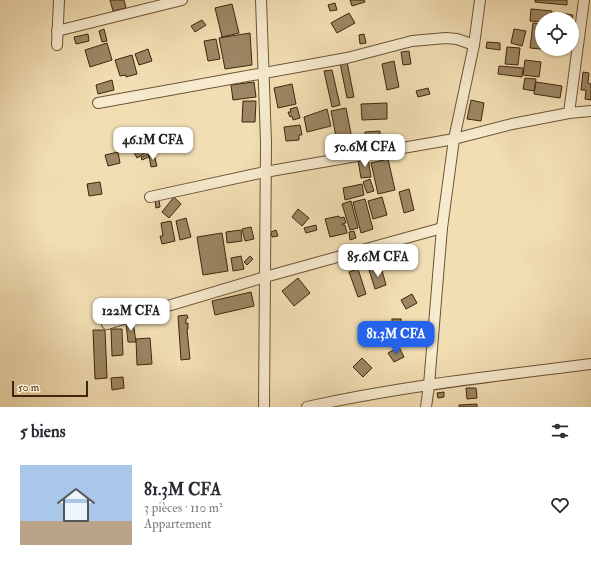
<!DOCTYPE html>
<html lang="fr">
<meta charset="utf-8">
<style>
body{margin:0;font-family:"IM FELL Double Pica",serif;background:#f2f2f3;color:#2b2b33;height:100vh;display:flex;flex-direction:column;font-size:15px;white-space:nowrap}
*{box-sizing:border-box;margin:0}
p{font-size:13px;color:#7c7c81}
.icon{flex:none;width:22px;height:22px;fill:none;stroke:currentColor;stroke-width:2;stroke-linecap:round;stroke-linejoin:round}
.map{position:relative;height:407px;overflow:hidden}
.sheet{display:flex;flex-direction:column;background:#fff;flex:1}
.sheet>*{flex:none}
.controls{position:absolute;left:535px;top:12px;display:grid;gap:8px}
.controls a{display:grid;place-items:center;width:44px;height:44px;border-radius:50%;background:#fff;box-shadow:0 1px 3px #0004;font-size:20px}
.scale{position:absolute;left:12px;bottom:10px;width:76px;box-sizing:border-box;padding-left:4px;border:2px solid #3f260c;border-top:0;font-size:11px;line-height:14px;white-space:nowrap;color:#3f260c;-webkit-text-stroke:3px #f7eace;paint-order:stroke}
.price{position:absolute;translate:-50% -34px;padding:0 9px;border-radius:8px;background:#fff;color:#222;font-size:13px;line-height:26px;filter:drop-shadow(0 1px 2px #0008)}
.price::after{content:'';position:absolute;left:50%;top:24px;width:12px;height:9px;margin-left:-6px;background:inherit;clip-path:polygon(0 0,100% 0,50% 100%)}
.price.on{background:#2563eb;color:#fff}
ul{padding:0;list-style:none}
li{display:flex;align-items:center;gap:12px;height:100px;padding:0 20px}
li+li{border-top:1px solid #e1e1e2}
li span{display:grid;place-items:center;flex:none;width:112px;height:80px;border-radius:0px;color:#555}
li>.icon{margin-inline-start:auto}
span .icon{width:48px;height:48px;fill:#fffc;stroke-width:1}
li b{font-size:17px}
h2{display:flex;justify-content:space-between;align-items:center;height:48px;padding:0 20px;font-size:17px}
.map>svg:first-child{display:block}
</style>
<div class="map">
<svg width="591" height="407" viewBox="0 0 591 407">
<rect width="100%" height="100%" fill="#f2deb3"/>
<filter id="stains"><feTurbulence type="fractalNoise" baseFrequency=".005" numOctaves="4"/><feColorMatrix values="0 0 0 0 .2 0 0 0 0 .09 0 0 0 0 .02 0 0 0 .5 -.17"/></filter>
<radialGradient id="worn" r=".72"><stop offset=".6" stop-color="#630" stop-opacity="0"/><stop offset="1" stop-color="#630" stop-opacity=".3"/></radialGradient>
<g fill="#9c8663" stroke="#3f260c">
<polygon points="110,0 124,0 126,8 113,11"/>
<polygon points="350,0 364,0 365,2 352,6"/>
<polygon points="535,0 567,0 567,5 535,2"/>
<polygon points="335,3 337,10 330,11 328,5"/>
<polygon points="232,4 239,33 222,37 215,8"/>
<polygon points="531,9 552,11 551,19 542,19 542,22 530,21"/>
<polygon points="349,13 355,23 337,33 331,23"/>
<polygon points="561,13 573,15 572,21 572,19 553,19 554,14 561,15"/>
<polygon points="202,20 206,25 195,32 191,26"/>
<polygon points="533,23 542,24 541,49 530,48"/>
<polygon points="104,29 107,41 102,42 99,31"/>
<polygon points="514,29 526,31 522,46 511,43"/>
<polygon points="250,33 252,65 225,69 219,38"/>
<polygon points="88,34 89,41 76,44 74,37"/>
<polygon points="364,34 366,43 360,44 359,35"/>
<polygon points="216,39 220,59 208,61 204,41"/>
<polygon points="487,42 500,43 500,50 486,48"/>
<polygon points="107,43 112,60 90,67 85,50"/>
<polygon points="507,47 520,48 518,65 505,64"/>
<polygon points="148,49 152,61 139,65 135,54"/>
<polygon points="409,51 411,64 403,65 401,52"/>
<polygon points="132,55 137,74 126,77 126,75 120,76 115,60"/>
<polygon points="525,60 541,62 539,77 523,75"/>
<polygon points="394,61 399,87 387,90 382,64"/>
<polygon points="347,62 354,97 347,98 340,63"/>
<polygon points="499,66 523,68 522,77 498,74"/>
<polygon points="332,70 340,105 332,107 324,71"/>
<polygon points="583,72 589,73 588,83 591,84 591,100 585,99 586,90 581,90"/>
<polygon points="525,78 536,79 534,91 523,89"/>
<polygon points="112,80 114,90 98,94 96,85"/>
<polygon points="254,82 256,97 233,100 231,85"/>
<polygon points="536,82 562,86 560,98 534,94"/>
<polygon points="292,84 296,104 278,108 274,88"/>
<polygon points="428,88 430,94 418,97 416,91"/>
<polygon points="471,100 484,103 481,121 467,119"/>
<polygon points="243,101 256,101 255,122 242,122"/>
<polygon points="387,103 387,119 362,120 361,104"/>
<polygon points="297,107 300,118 293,120 292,116 290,117 288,112 291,112 290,109"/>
<polygon points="346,108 353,144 338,147 331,111"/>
<polygon points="327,109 331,126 307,132 304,117"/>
<polygon points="300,125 302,135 299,135 299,140 286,141 284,127"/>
<polygon points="380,131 380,143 365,143 365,132"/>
<polygon points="145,140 150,150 137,158 131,147"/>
<polygon points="118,152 120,163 108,166 105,155"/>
<polygon points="148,154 149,157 142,160 141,157"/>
<polygon points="154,155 157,166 151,167 149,156"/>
<polygon points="368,158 371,177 361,178 358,160"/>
<polygon points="388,159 395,190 378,194 371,163"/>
<polygon points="370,179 374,191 367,193 363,182"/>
<polygon points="100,182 102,194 89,196 87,184"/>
<polygon points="362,184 364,195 345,200 343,188"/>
<polygon points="409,189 414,210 404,213 399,192"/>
<polygon points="174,197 181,204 169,218 162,212"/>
<polygon points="382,197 387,215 373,219 368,201"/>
<polygon points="365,199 373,229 361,233 353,202"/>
<polygon points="159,200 160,207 156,208 155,201"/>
<polygon points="351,201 358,228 350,230 342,204"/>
<polygon points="298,209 309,218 302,226 292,217"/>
<polygon points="339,216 340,218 344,217 346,223 342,224 342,225 345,225 347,233 330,237 325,219"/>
<polygon points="186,218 191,237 180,240 176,221"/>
<polygon points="171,221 175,241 162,244 160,236 163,236 161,223"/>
<polygon points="316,225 317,230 306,233 304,228"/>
<polygon points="251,227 254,239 245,241 242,229"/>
<polygon points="241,230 242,241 227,243 226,232"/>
<polygon points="276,230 278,236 272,237 271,232"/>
<polygon points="354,231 356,238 350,240 349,232"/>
<polygon points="222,233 228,271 203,275 197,237"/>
<polygon points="241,256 244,269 233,271 231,258"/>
<polygon points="250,256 253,259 247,265 244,262"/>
<polygon points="381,267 386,285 375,289 369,270"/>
<polygon points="358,269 366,294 358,297 349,272"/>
<polygon points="298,278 310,293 294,306 282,291"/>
<polygon points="251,292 254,306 215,315 212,301"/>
<polygon points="412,294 417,303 406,309 401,300"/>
<polygon points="187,315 188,318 186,319 186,324 188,323 188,329 187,329 190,359 181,360 178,316"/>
<rect x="392" y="319" width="9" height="9"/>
<polygon points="133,322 136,342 128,342 126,323"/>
<polygon points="111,329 122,329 123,355 112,356"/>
<polygon points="93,330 105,330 107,378 95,379"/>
<polygon points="150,338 152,364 137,365 136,339"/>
<polygon points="399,347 404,357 394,362 388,353"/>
<polygon points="362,358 372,368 363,377 353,367"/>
<polygon points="123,377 124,388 112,390 111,378"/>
<polygon points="466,388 476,388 477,398 467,399"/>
<polygon points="444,392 444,397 438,398 437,393"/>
<polygon points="477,404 477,407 459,407 459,405"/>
</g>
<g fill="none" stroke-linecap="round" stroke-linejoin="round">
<defs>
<g id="minor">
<polyline points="261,0 266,142 264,407"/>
<polyline points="57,31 182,0"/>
<polyline points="57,45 59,0"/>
<polyline points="98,103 347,58 412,41 446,38 457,39 474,45"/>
<polyline points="569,113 584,0"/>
<polyline points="150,197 265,172 454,139 512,124 569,113 591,111"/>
<polyline points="107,324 265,277 442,228"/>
<path d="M307 407C401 386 496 376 591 364"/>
<polyline points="426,407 429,385 442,228 454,139 474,45 480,0"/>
</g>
</defs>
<use href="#minor" stroke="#6c5436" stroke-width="12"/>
<use href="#minor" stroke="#f7eace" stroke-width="10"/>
</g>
<rect width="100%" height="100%" filter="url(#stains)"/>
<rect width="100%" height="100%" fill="url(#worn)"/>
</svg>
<div class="controls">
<a><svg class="icon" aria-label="locate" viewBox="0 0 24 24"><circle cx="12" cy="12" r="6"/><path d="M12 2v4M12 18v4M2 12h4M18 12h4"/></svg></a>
</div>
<div class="scale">50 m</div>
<b class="price" style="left:153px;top:161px">46.1M CFA</b>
<b class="price" style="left:365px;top:168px">50.6M CFA</b>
<b class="price" style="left:378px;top:278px">85.6M CFA</b>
<b class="price" style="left:131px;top:332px">122M CFA</b>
<b class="price on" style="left:396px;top:355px">81.3M CFA</b>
</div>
<section class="sheet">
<h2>5 biens<svg class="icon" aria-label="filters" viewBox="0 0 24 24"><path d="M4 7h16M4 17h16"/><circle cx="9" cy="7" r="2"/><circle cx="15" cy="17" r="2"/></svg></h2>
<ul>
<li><span style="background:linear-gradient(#a9c7e8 70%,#b9a48a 0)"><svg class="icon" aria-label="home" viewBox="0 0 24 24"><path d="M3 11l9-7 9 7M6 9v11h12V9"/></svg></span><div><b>81.3M CFA</b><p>3 pièces · 110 m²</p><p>Appartement</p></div><svg class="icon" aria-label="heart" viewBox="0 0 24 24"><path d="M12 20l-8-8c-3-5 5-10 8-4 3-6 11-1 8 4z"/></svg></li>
</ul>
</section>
